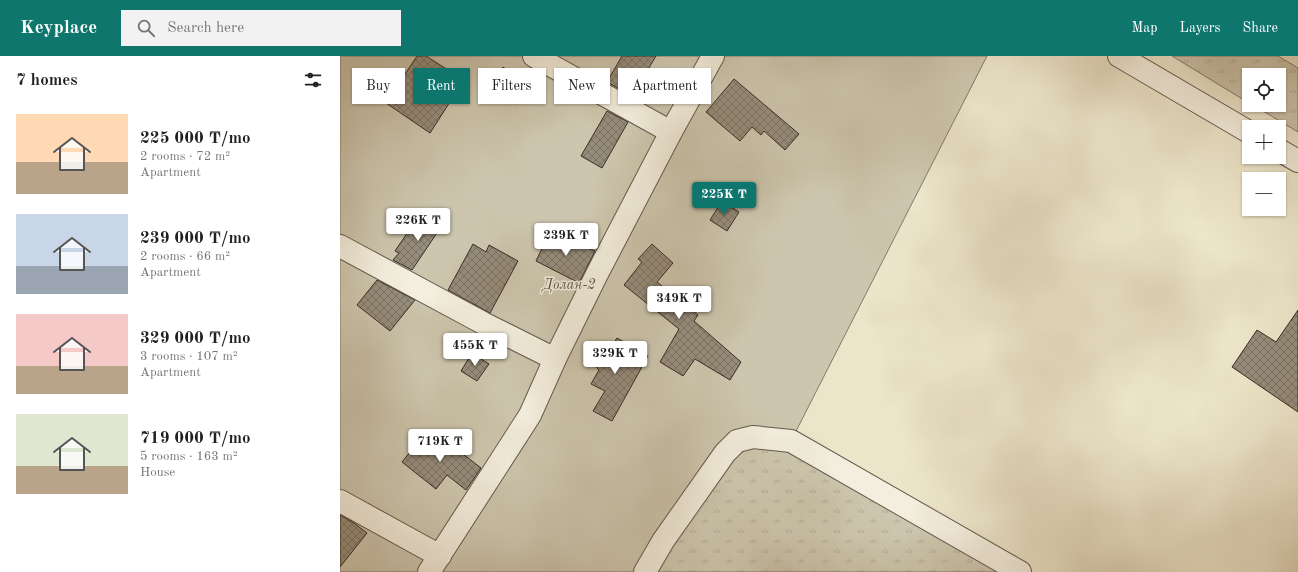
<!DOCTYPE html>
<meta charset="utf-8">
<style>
body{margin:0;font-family:"Old Standard TT",serif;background:#f2f2f2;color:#202124;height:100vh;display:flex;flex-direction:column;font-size:15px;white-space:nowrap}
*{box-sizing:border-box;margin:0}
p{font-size:13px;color:#757577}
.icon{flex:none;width:22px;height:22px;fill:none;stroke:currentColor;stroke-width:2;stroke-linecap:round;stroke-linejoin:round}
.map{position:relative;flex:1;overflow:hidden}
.drawer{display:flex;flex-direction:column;background:#fff;width:340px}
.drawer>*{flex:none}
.hud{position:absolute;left:12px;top:12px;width:380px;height:36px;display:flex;gap:8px}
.tools{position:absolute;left:902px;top:12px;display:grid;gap:8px}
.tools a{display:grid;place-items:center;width:44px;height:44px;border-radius:0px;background:#fff;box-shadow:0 1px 3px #0004;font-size:20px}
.price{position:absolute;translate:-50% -34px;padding:0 9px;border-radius:4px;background:#fff;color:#222;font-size:13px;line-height:26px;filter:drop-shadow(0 1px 2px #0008)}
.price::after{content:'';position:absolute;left:50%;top:24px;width:12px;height:9px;margin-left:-6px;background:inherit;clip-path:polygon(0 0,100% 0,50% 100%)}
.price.current{background:#0f766e;color:#fff}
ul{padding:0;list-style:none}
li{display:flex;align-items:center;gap:12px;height:100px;padding:0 16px}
li span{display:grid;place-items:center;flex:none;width:112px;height:80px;border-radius:0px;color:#555}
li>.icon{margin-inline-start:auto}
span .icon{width:48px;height:48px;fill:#fffc;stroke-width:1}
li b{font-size:17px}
h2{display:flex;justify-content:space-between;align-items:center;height:48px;padding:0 16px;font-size:17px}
.chip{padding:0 14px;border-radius:0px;background:#fff;box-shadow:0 1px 3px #0004;font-size:14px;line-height:36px}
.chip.current{background:#0f766e;color:#fff}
header{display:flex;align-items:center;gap:24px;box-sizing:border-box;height:56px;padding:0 20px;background:#0f766e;color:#fff}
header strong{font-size:19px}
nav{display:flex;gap:22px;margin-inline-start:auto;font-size:14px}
.search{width:280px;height:36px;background:#f2f2f2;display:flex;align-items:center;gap:10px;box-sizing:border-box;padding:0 14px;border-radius:0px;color:#757577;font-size:15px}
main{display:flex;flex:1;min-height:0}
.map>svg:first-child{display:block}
</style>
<header>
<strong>Keyplace</strong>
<div class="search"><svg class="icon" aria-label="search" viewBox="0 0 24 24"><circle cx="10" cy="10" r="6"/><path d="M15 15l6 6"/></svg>Search here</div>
<nav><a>Map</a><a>Layers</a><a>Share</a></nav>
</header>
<main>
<section class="drawer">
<h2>7 homes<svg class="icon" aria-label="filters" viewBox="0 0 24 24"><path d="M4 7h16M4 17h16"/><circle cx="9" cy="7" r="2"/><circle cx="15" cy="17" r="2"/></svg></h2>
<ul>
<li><span style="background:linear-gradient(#ffd9b3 60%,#b9a48a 0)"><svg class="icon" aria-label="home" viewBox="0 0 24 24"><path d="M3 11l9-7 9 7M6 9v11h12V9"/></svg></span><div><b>225 000 ₸/mo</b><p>2 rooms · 72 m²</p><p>Apartment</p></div></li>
<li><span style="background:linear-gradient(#c9d6e8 65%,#9aa5b1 0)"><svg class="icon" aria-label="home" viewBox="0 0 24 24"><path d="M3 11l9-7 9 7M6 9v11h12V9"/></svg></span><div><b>239 000 ₸/mo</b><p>2 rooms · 66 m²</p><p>Apartment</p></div></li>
<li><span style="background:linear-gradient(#f6c9c9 65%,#b9a48a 0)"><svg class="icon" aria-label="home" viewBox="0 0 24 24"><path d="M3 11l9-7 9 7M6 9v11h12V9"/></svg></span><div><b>329 000 ₸/mo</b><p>3 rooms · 107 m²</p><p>Apartment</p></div></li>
<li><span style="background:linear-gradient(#dfe7d0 65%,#b9a48a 0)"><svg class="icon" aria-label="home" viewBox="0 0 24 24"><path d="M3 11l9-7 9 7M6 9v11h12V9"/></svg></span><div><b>719 000 ₸/mo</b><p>5 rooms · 163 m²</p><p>House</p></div></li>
</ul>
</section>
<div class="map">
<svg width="958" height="516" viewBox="0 0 958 516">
<defs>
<pattern id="grass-tufts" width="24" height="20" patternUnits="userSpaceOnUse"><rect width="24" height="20" fill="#cdc6ae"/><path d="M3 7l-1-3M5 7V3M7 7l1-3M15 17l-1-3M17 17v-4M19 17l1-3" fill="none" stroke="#b1aa96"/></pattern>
<pattern id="building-cross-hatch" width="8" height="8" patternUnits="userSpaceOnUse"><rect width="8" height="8" fill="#968c7b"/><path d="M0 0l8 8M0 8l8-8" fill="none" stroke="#7b7365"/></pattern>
</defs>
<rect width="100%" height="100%" fill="#ece5ca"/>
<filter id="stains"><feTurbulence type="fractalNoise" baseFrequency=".005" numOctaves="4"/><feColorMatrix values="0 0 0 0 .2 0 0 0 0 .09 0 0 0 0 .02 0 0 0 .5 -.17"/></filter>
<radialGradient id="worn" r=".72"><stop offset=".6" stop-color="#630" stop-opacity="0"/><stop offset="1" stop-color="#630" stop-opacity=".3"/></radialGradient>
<g fill="url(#grass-tufts)" stroke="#82796a">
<polygon points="832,0 938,0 958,12 958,76 913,49 939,49 939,19 909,19 909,47"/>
<polygon points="417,389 446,393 665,516 317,516 346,468 397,394"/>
</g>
<polygon fill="#cdc6ae" stroke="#82796a" points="0,0 647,0 451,385 397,385 305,516 0,516"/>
<g fill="url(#building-cross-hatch)" stroke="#382c25">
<polygon points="77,0 86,0 124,24 90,77 46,47"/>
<polygon points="282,0 316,0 307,15 312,18 304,32 306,34 300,44 267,26"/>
<polygon points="163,11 189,28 177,48 150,32"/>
<polygon points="394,23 459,78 445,94 424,75 421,79 412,71 400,85 366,56"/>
<polygon points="267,55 288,66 262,112 241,100"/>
<polygon points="382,145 399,156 387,175 370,164"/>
<polygon points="92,156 105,165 72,214 53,204 59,197 55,195 72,170 78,174"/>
<polygon points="218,177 255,195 239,227 196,205 207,182 214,186"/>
<polygon points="133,188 146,196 149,189 178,205 150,257 108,234"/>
<polygon points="312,188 333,207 317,226 358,259 354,265 401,306 390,324 355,303 343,320 320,306 339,273 284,229 302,206 298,203"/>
<polygon points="37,224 75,244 50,275 17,249"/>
<polygon points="958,254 958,356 892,311 917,274 936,286"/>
<polygon points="277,282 308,300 272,365 253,355 265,335 251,328 259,314 252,307 250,288 271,292"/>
<polygon points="132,297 149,308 137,325 121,315"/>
<polygon points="87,375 111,395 114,391 141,412 126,434 107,419 96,433 62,406"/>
<polygon points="0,459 14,467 27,477 0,511"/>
</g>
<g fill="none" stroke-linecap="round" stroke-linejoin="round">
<defs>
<g id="minor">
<polyline points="194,0 331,76"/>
<polyline points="779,0 909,76"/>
<polyline points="939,94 958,105"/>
<polyline points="0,190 143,267 215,303"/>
<polyline points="0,445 100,500"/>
<polyline points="89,516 190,359 215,303 257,218 331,76 373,0"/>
<polyline points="305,516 323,485 385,397 397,385 413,381 451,385 680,516"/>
</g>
</defs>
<use href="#minor" stroke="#655a4e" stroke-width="24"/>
<use href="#minor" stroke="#f3eedd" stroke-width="22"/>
</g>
<g text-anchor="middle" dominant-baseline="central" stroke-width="3" stroke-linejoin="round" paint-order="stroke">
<g font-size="14" font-style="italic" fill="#5d5247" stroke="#f3eedd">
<text x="229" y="229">Долан-2</text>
</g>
</g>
<rect width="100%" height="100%" filter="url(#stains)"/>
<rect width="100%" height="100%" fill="url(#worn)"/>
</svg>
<div class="tools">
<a><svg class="icon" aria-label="locate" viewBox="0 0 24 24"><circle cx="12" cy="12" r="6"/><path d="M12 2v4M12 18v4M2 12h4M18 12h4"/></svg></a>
<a>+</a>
<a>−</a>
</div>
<b class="price current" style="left:384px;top:160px">225K ₸</b>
<b class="price" style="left:78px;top:186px">226K ₸</b>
<b class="price" style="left:226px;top:201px">239K ₸</b>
<b class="price" style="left:339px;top:264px">349K ₸</b>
<b class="price" style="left:135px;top:311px">455K ₸</b>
<b class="price" style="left:275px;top:319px">329K ₸</b>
<b class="price" style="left:100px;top:407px">719K ₸</b>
<div class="hud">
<a class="chip">Buy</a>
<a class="chip current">Rent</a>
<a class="chip">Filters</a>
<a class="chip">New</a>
<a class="chip">Apartment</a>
</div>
</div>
</main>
